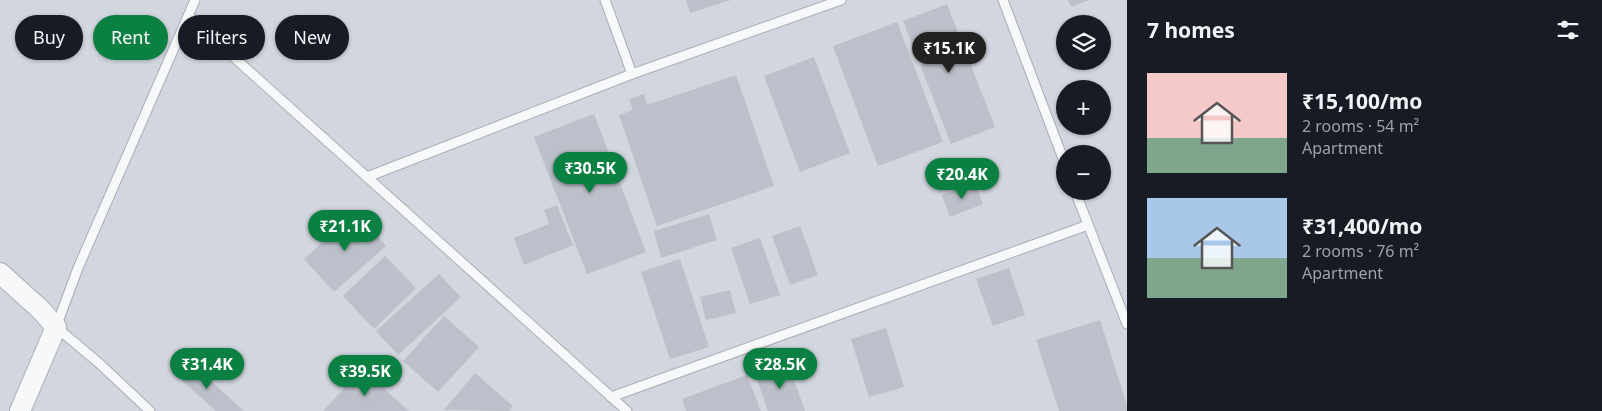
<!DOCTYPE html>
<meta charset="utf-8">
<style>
body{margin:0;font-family:"Noto Sans",sans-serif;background:#242831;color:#f1f3f6;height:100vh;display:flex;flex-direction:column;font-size:19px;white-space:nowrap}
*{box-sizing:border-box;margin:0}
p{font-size:16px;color:#9ea1a6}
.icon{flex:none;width:28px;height:28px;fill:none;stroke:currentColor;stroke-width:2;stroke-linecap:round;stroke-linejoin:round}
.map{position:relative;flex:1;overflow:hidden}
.sheet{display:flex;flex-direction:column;background:#171b24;width:475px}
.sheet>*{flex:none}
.guide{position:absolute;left:15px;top:15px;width:475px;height:45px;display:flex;gap:10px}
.buttons{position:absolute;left:1056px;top:15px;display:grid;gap:10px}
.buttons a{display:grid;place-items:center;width:55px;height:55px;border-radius:50%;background:#171b24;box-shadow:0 1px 4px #0004;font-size:25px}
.price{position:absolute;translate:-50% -42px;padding:0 11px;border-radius:18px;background:#0b8043;color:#fff;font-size:16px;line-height:32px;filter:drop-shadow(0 1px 2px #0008)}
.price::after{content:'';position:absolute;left:50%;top:30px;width:15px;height:11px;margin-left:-8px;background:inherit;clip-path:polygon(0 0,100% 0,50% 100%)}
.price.current{background:#222;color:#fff}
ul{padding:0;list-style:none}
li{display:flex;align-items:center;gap:15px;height:125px;padding:0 20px}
li span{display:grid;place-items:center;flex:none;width:140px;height:100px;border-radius:0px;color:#555}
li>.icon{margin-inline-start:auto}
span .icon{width:60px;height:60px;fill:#fffc;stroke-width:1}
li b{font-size:21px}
h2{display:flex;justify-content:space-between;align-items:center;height:60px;padding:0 20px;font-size:21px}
.tag{padding:0 18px;border-radius:22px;background:#171b24;box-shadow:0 1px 4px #0004;font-size:18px;line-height:45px}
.tag.current{background:#0b8043;color:#fff}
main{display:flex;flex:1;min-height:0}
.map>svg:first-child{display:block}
</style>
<main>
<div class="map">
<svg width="1127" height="411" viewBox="0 0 1127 411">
<rect width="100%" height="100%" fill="#e4e7ec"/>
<path fill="#d2d6de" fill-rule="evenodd" d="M0 0H1127V411H0ZM1065 24H1102V61H1065ZM1065 89H1102V126H1065ZM1065 154H1102V191H1065Z"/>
<g fill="#bbc0ca">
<polygon points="686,0 731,0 690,13"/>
<polygon points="1068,0 1089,0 1071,7"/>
<polygon points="947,4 995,127 951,144 903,21"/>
<polygon points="897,22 943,142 878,166 833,46"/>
<polygon points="814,57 850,153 800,172 764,76"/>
<polygon points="736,75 774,186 657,226 619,115 633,110 629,99 644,94 647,105"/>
<polygon points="594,114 646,252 587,274 534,137"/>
<polygon points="974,182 983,204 950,217 942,195"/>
<polygon points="557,205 573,245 524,265 514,238 549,224 544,210"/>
<polygon points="356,212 386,246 334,292 304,259"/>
<polygon points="709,214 717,240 661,258 654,231"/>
<polygon points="800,226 818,275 790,285 772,236"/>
<polygon points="760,238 780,295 750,304 731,248"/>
<polygon points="385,256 416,288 374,329 343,296"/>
<polygon points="680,259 709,347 670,359 641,272"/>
<polygon points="1009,268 1025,315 993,326 976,279"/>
<polygon points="439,274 461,297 398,355 376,331"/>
<polygon points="730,290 736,313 706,320 700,297"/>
<polygon points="444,316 479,347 438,392 403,361"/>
<polygon points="1100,320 1127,405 1127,411 1059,411 1036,340"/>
<polygon points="886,328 904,387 869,397 851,339"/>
<polygon points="190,362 244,411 216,411 177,376"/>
<polygon points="788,363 805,411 768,411 755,374"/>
<polygon points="362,369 409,411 323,411"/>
<polygon points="475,373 513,406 509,411 444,410"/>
<polygon points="747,375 761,411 686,411 682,399"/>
</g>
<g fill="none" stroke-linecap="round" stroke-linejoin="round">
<defs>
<g id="service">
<polyline points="605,0 632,74 841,0"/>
<polyline points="1003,0 1065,164"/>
<polyline points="188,16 627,411"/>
<polyline points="367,177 632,74"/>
<polyline points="1075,191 1127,324"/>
<polyline points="611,397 1088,225"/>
<polyline points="150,411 100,364 56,327 78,268 195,0"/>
</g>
<polyline id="tertiary" points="0,273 40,309 56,327 20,411"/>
</defs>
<use href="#service" stroke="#a9aeb7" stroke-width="11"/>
<use href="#tertiary" stroke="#a9aeb7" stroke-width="22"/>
<use href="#service" stroke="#f7f8fa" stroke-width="9"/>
<use href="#tertiary" stroke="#f7f8fa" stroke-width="20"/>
</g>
</svg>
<div class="buttons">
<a><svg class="icon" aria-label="layers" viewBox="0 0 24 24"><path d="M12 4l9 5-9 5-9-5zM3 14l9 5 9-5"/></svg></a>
<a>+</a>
<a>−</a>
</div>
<b class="price current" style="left:949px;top:74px">₹15.1K</b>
<b class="price" style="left:590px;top:194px">₹30.5K</b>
<b class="price" style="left:962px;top:200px">₹20.4K</b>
<b class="price" style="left:345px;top:252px">₹21.1K</b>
<b class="price" style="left:207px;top:390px">₹31.4K</b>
<b class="price" style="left:780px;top:390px">₹28.5K</b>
<b class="price" style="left:365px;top:397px">₹39.5K</b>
<div class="guide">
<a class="tag">Buy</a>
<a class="tag current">Rent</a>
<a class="tag">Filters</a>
<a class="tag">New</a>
</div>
</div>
<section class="sheet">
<h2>7 homes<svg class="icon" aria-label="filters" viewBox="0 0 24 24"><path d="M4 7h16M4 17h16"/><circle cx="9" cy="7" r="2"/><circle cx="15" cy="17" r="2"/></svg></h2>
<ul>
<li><span style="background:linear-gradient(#f6c9c9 65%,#7fa58c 0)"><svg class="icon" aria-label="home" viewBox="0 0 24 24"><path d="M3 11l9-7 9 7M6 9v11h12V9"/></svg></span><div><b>₹15,100/mo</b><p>2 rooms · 54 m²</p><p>Apartment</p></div></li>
<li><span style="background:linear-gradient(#a9c7e8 60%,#7fa58c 0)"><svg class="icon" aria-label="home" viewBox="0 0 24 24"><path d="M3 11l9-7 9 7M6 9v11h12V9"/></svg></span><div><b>₹31,400/mo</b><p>2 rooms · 76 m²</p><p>Apartment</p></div></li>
</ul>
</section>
</main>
